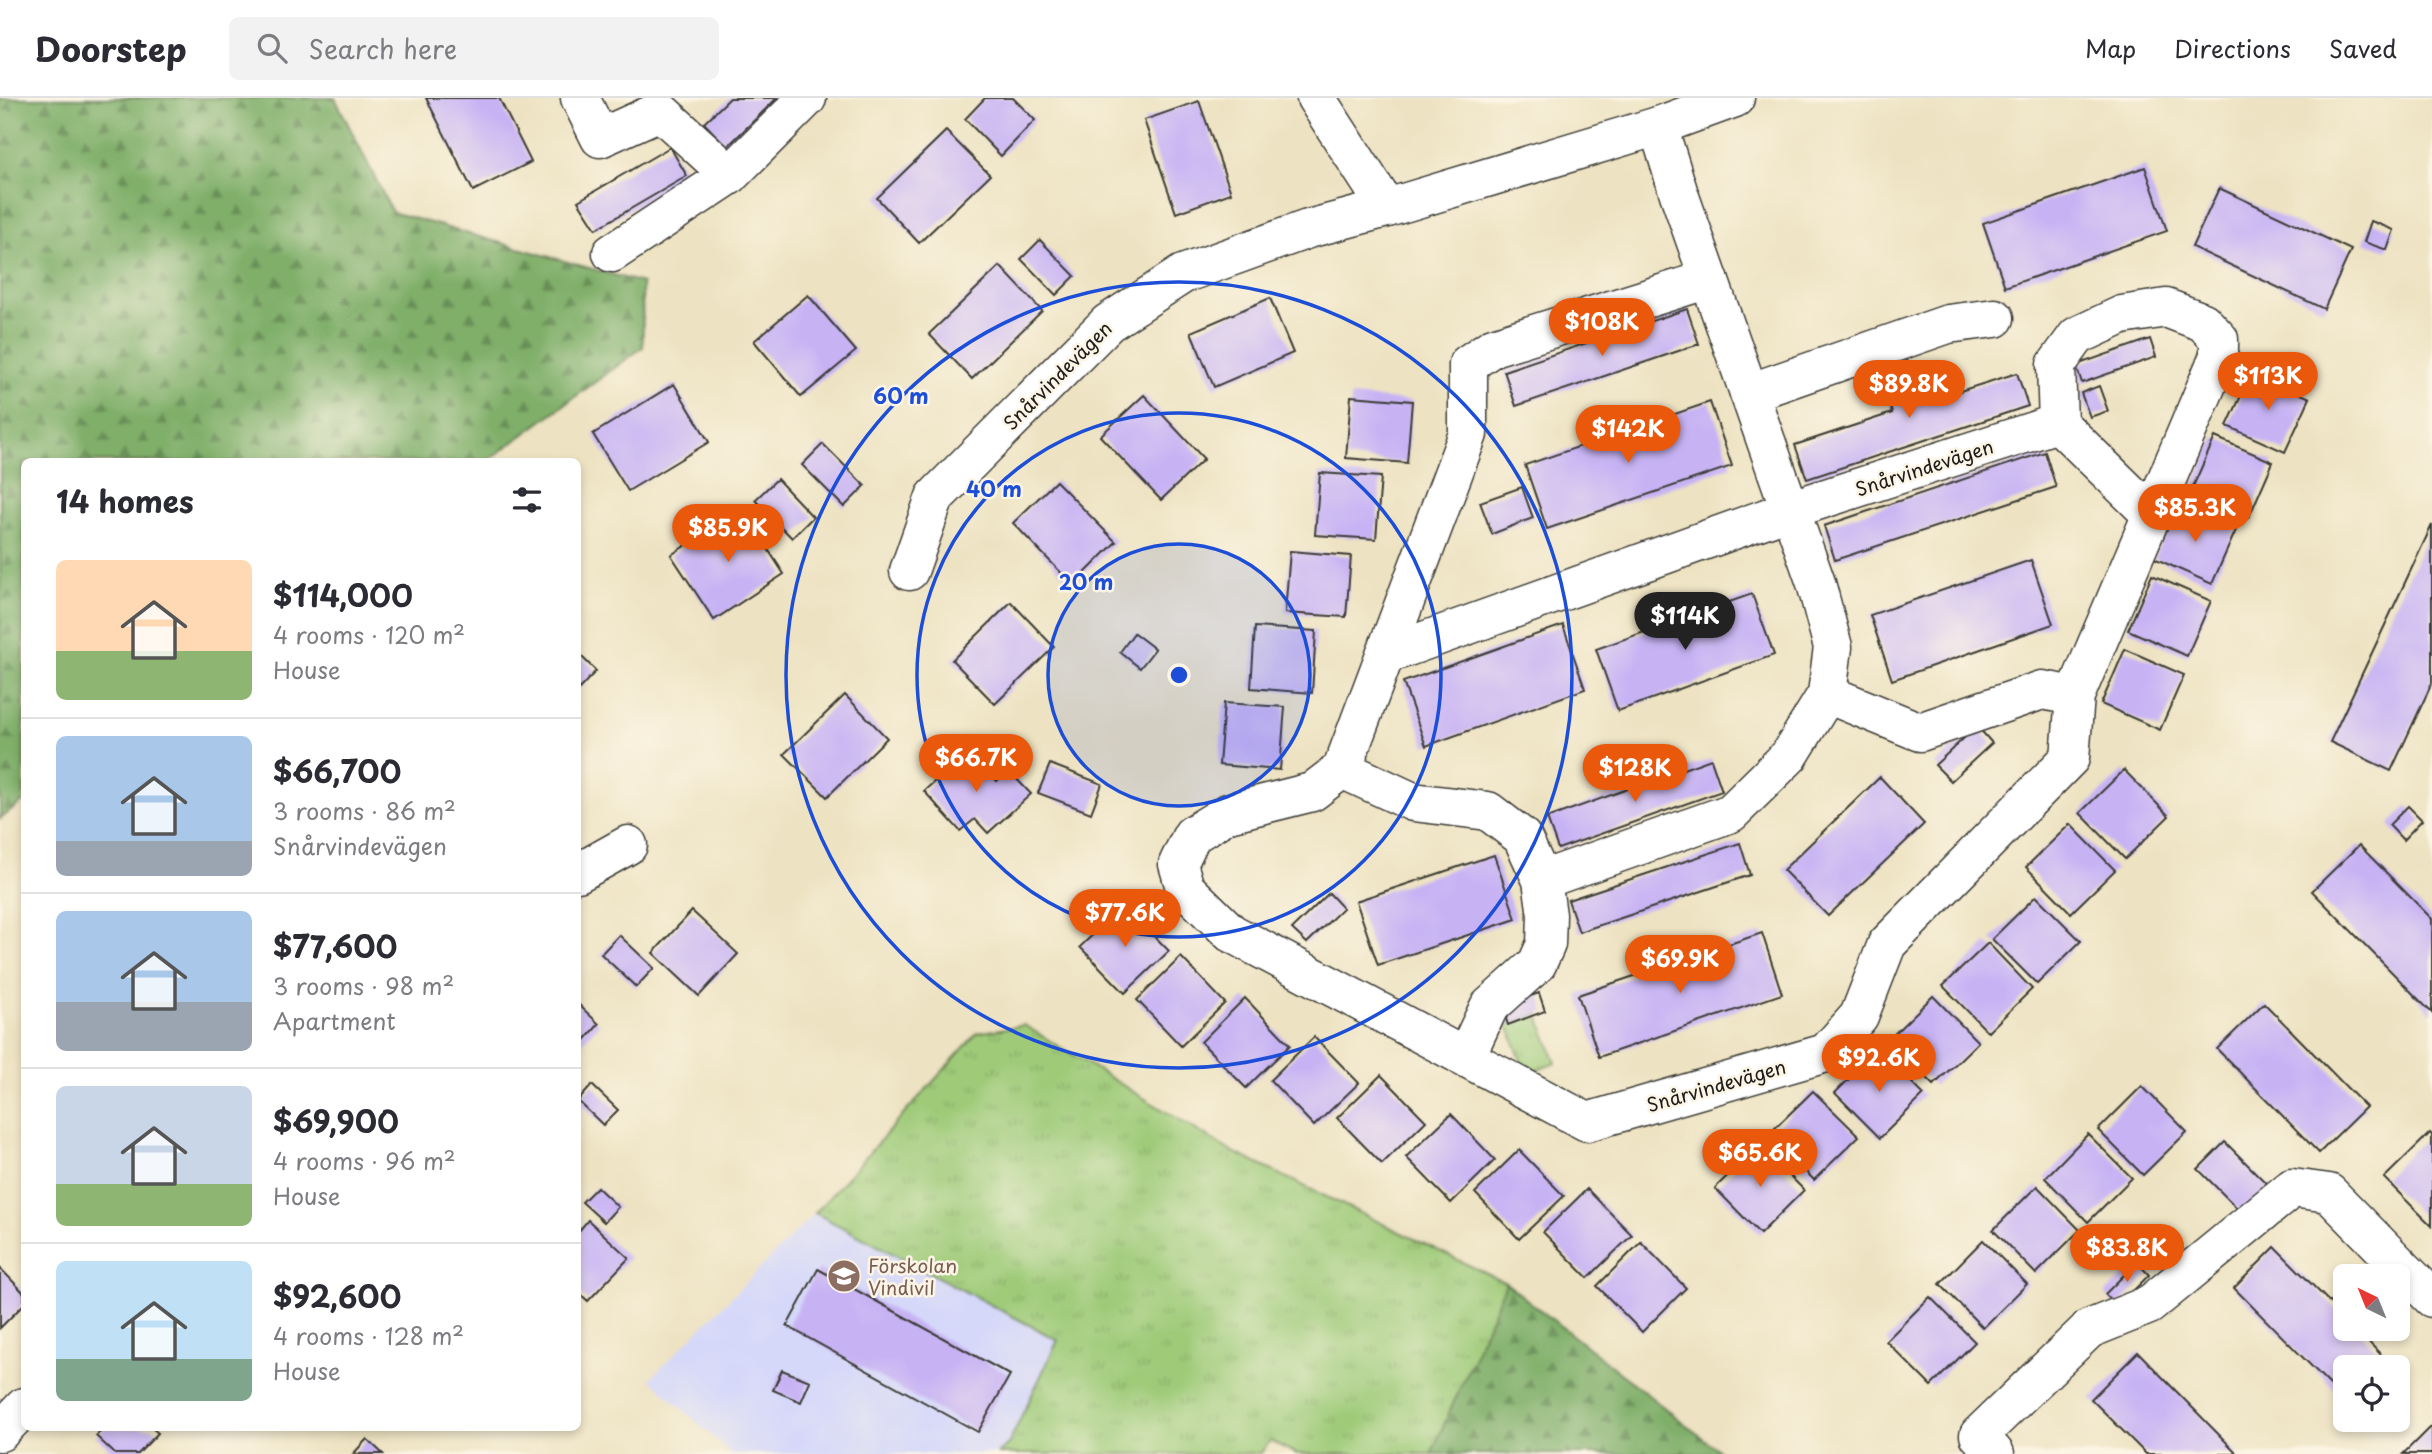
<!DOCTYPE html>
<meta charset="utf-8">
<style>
body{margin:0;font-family:"Playpen Sans",sans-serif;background:#f2f2f3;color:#2b2b33;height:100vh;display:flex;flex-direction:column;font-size:26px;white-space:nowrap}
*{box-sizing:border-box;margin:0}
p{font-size:23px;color:#7c7c81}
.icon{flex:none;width:38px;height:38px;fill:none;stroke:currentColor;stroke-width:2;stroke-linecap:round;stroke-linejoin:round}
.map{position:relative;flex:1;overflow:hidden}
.details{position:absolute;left:21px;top:360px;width:560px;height:973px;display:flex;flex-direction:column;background:#fff;border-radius:10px;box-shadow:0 4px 10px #0003}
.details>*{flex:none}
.needle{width:46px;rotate:317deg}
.buttons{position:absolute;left:2333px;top:1166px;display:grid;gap:14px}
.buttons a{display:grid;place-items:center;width:77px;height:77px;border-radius:10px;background:#fff;box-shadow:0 4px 10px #0003;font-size:35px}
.price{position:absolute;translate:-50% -60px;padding:0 16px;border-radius:24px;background:#ea580c;color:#fff;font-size:23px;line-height:46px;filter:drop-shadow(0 2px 4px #0008)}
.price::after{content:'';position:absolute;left:50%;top:42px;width:21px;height:16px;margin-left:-10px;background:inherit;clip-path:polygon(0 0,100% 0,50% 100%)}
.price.selected{background:#222;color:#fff}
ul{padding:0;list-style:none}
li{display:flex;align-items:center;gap:21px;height:175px;padding:0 35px}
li+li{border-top:2px solid #e1e1e2}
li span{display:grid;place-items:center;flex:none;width:196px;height:140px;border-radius:10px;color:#555}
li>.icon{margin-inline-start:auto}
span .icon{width:84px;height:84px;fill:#fffc;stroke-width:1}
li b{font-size:30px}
h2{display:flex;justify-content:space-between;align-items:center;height:84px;padding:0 35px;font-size:30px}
header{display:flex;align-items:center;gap:42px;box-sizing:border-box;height:98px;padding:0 35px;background:#fff;border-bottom:2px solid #e1e1e2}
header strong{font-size:33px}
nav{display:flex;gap:38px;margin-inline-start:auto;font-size:24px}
.search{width:490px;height:63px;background:#f2f2f3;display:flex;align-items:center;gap:18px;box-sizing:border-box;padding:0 24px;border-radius:10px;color:#7c7c81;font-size:26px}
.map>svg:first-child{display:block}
</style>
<header>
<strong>Doorstep</strong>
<div class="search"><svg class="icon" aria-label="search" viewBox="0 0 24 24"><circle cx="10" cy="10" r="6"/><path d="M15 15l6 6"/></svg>Search here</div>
<nav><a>Map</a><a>Directions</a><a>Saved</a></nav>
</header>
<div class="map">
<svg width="2432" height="1356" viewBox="0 0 2432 1356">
<defs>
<pattern id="forest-firs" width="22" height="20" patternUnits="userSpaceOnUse" patternTransform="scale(1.75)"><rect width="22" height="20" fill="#7faf69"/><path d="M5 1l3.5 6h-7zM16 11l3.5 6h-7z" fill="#678e56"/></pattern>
<pattern id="park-tufts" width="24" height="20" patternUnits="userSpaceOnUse" patternTransform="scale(1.75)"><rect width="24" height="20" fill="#9fcb79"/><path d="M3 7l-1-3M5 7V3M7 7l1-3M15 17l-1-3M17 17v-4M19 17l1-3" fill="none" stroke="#88ae68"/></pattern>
</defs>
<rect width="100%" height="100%" fill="#fcf5e5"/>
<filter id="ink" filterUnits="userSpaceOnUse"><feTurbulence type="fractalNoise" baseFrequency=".0143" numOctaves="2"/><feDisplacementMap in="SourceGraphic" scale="14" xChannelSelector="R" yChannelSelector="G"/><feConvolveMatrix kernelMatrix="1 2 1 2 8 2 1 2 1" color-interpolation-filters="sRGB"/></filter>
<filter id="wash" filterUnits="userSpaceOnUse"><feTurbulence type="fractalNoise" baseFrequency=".00686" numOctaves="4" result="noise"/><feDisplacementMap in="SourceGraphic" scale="28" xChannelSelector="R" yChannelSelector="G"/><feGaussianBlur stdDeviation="1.57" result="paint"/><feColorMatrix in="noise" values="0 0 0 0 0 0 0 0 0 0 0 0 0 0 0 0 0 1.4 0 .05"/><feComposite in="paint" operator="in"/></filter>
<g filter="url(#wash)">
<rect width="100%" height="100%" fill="#ede2c1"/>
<polygon fill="#d5d8f9" points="815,1115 1058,1242 1009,1345 998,1356 731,1356 650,1281"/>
<g fill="url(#forest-firs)" stroke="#4e6642" stroke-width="2">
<polygon points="0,0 335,0 392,114 642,185 643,249 486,364 24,364 24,703 0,721"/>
<polygon points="1506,1185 1723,1356 1431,1356"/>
</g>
<g fill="url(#park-tufts)" stroke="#5e744a" stroke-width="2">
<polygon points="1538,915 1556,965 1526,976 1508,927"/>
<polygon points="1024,927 1229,1052 1506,1185 1431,1356 1297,1356 1270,1343 1260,1356 998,1356 1009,1345 1058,1242 815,1115 977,935"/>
</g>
<g id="blocks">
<g fill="#c7b3f4">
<polygon points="426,0 499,0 531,64 473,93"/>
<polygon points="730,0 777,0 727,49 704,25"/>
<polygon points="985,0 1013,0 1035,22 1001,58 965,21"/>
<polygon points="1199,3 1231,95 1176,115 1144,22"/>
<polygon points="946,33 990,77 919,145 877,100"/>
<polygon points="670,49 687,78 596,131 578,103"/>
<polygon points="2145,69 2167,133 2005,189 1983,125"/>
<polygon points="2219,90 2351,152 2324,211 2192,149"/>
<polygon points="2371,123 2394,132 2387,152 2364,144"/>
<polygon points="1040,142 1075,178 1056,197 1021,161"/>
<polygon points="1000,168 1042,213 972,281 929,236"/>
<polygon points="808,197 856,253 801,299 754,243"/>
<polygon points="1270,200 1293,255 1214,289 1191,234"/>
<polygon points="1687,211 1699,246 1516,308 1504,273"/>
<polygon points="2150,241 2156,259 2082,285 2076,267"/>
<polygon points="1907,261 1922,305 2017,275 2028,308 1807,381 1795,347 1892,315 1878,271"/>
<polygon points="2252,274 2310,300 2285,354 2227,328"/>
<polygon points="674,286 709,344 628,393 593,336"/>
<polygon points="2099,288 2108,313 2090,319 2081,295"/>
<polygon points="1144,297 1204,361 1161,402 1100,338"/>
<polygon points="1351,298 1412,303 1407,365 1346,360"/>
<polygon points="1710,304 1732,368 1547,431 1525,367"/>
<polygon points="2215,339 2273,364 2249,419 2191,393"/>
<polygon points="823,346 865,388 844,409 802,367"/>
<polygon points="2045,354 2056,389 1835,462 1824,428"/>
<polygon points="1320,375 1381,379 1376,441 1315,437"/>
<polygon points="777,381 813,419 792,440 755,402"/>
<polygon points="1056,383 1116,444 1073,487 1013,425"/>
<polygon points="1522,389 1533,420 1492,436 1480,404"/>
<polygon points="2178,406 2236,432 2212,486 2154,460"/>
<polygon points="742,411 784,476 714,522 671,457"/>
<polygon points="2432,427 2432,585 2391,673 2330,644"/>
<polygon points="1290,453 1351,458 1346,519 1285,515"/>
<polygon points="2031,462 2053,526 1892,582 1870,517"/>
<polygon points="2152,477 2211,503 2187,558 2128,532"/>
<polygon points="1752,496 1774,557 1618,613 1596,551"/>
<polygon points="1011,504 1054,549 995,606 952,562"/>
<polygon points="1563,527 1585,591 1426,648 1403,584"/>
<polygon points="1255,529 1316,533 1312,595 1251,590"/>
<polygon points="1134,535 1155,551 1140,570 1120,554"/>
<polygon points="2125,551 2184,577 2160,632 2101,606"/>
<polygon points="578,555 596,573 578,592"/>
<polygon points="845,597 887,640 827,699 784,656"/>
<polygon points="1224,605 1285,609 1280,672 1219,667"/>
<polygon points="1977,628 1992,645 1951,683 1935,667"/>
<polygon points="969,652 997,683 1008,672 1031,696 988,735 975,721 960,733 924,693"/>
<polygon points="1711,661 1722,693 1558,751 1547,720"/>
<polygon points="1050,666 1102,686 1091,715 1038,695"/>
<polygon points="2124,672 2169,718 2125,761 2080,715"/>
<polygon points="1880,679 1924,726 1828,818 1783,772"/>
<polygon points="2408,708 2422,722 2403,742 2389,727"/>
<polygon points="2070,726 2115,772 2071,815 2026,769"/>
<polygon points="1740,745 1750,777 1579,834 1568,802"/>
<polygon points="2359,747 2432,821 2432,915 2312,793"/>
<polygon points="1494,757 1516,821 1378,867 1356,803"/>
<polygon points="1329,795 1343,810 1307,845 1292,831"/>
<polygon points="2036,798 2081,843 2037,886 1992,841"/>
<polygon points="1124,807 1169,853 1125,895 1080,849"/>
<polygon points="692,813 738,856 699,898 653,855"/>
<polygon points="1762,835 1782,896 1599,959 1578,897"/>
<polygon points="619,837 654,870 636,889 601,856"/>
<polygon points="1988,845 2032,891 1988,934 1943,888"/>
<polygon points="1181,859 1225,905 1181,948 1137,902"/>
<polygon points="1539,895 1545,913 1508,927 1502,908"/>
<polygon points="1933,898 1978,944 1934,987 1889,941"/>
<polygon points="1245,900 1290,947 1246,990 1201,944"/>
<polygon points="2264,905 2366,1009 2319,1055 2217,951"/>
<polygon points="578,906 599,926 578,950"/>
<polygon points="1314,939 1359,985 1314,1028 1270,982"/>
<polygon points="1879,951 1924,997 1880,1040 1835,995"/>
<polygon points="1381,977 1426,1023 1382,1066 1337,1020"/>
<polygon points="592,987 618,1012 603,1027 578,1003"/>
<polygon points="2142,988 2187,1034 2143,1077 2098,1032"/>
<polygon points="1813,993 1859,1038 1814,1082 1769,1036"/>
<polygon points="1451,1016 1495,1062 1451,1105 1406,1059"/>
<polygon points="2430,1035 2432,1037 2432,1128 2384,1080"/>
<polygon points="2088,1036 2132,1080 2088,1124 2045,1080"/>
<polygon points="2225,1044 2270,1089 2243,1116 2198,1071"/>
<polygon points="1759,1047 1804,1092 1760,1136 1715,1090"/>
<polygon points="1519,1052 1564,1098 1519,1141 1475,1095"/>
<polygon points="2037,1088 2080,1132 2036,1176 1993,1132"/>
<polygon points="597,1089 618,1109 604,1124 582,1104"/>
<polygon points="1587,1091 1632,1137 1588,1180 1543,1134"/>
<polygon points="588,1122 629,1160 588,1203 578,1194 578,1134"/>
<polygon points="1983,1142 2027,1186 1983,1230 1940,1186"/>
<polygon points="1641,1144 1686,1190 1642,1234 1597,1188"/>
<polygon points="2275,1149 2345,1220 2345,1230 2355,1230 2393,1269 2345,1269 2345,1302 2234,1190"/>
<polygon points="2137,1164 2149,1177 2117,1209 2105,1196"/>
<polygon points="0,1170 24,1195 24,1206 0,1230"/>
<polygon points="818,1171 1010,1277 978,1334 787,1228"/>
<polygon points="1930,1199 1975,1244 1931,1288 1886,1243"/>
<polygon points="2138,1254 2171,1288 2238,1356 2146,1356 2091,1301"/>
<polygon points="782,1272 810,1283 801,1304 773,1292"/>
<polygon points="2398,1273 2409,1285 2398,1296"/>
<polygon points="2432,1327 2432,1356 2403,1356"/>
<polygon points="104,1330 152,1330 158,1335 138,1356 115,1356 96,1338"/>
<polygon points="367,1341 383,1356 353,1356"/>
</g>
</g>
</g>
<g filter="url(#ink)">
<use href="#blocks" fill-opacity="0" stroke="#3b3a35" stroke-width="2"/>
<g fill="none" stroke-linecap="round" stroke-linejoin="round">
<defs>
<g id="minor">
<polyline points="580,0 600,40 660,13 730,77"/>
<polyline points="1316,0 1387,110"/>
<polyline points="612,155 730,77 807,0"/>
<polyline points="1709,181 1493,249 1468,266 1468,336 1342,671 1312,694 1228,715 1192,737 1178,766 1185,790 1231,835 1587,1024 1826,955 1859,918 1887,846 2070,660 2075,598 2219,258 2219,241 2203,224 2166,210 2122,217 2077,238 2056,267 2058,325 2152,417"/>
<polyline points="1749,295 1948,226 1995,220"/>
<polyline points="909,473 935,399 1108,225 1183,176 1308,131 1387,110 1658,28 1735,0"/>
<polyline points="1385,557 1789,412 2058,325"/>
<polyline points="1827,596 1920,634 2042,592 2075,598"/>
<polyline points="1342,671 1413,704 1488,713 1522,739 1542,782 1547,817 1546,846 1537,866 1489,909 1465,960"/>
<polyline points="578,775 628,747"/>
<polyline points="1542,782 1731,715 1789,658 1827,596 1833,549 1816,485 1679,96 1658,28"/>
<polyline points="0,1334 24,1309"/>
<polyline points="1995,1356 1979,1337 2089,1231 2149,1207 2292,1090 2329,1095 2432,1200"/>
</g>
</defs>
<use href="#minor" stroke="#3b3a35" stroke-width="41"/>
<use href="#minor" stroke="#fff" stroke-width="38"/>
</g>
</g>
<circle cx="1179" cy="577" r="131" fill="#1d4ed8" fill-opacity=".12"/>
<g fill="none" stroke="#1d4ed8" stroke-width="3.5">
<circle cx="1179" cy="577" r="131"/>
<circle cx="1179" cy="577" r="262"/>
<circle cx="1179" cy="577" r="393"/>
</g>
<defs>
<symbol id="school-disc" viewBox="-11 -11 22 22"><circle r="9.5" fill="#8d6e63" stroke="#fcf5e5"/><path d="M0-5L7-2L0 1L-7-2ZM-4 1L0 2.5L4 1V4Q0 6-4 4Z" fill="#fff"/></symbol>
</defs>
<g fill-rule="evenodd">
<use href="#school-disc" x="825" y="1159" width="38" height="38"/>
</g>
<g text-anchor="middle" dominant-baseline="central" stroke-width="5" stroke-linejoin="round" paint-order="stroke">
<g font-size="19" fill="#1c1c1c" stroke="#fcf5e5">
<text transform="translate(1057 277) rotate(-45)">Snårvindevägen</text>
<text transform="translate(1924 369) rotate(-18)">Snårvindevägen</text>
<text transform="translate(1716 987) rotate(-16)">Snårvindevägen</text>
</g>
<g font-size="19" fill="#785e54" stroke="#fcf5e5" text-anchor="start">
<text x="868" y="1167">Förskolan<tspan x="868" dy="22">Vindivil</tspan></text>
</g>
</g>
<circle cx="1179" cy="577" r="10" fill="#1d4ed8" stroke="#fcf5e5" stroke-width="3.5"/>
<g font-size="21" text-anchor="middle" font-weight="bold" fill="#1d4ed8" stroke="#fcf5e5" stroke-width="5" stroke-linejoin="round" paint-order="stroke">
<text x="901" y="306">60 m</text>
<text x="994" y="399">40 m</text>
<text x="1086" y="492">20 m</text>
</g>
</svg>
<div class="buttons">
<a><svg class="needle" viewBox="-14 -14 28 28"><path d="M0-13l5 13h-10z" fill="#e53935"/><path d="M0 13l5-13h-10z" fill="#7c7c81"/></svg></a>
<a><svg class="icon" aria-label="locate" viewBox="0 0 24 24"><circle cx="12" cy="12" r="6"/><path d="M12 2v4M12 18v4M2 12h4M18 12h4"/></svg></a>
</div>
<b class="price" style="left:1602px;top:260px">$108K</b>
<b class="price" style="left:2268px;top:314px">$113K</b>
<b class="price" style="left:1909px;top:322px">$89.8K</b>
<b class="price" style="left:1628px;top:367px">$142K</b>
<b class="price" style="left:2195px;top:446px">$85.3K</b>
<b class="price" style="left:728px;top:466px">$85.9K</b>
<b class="price selected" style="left:1685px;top:554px">$114K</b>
<b class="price" style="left:976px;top:696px">$66.7K</b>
<b class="price" style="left:1635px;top:706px">$128K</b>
<b class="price" style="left:1125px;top:851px">$77.6K</b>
<b class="price" style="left:1680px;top:897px">$69.9K</b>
<b class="price" style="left:1879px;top:996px">$92.6K</b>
<b class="price" style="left:1760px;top:1091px">$65.6K</b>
<b class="price" style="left:2127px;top:1186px">$83.8K</b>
<section class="details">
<h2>14 homes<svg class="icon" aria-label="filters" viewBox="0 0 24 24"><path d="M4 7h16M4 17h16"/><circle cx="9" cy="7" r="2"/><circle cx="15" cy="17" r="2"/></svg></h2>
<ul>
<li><span style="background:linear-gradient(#ffd9b3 65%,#8fb573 0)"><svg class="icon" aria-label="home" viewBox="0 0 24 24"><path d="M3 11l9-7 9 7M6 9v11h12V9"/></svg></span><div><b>$114,000</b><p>4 rooms · 120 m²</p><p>House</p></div></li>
<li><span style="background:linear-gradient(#a9c7e8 75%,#9aa5b1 0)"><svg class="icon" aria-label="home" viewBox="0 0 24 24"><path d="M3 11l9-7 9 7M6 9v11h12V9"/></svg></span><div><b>$66,700</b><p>3 rooms · 86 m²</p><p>Snårvindevägen</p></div></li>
<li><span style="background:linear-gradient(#a9c7e8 65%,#9aa5b1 0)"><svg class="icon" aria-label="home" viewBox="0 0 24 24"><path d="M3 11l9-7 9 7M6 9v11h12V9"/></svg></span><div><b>$77,600</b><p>3 rooms · 98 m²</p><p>Apartment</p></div></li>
<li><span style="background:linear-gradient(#c9d6e8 70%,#8fb573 0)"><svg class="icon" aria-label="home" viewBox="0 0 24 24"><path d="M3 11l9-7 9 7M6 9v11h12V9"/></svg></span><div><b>$69,900</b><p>4 rooms · 96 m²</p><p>House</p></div></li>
<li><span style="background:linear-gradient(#bfe0f5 70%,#7fa58c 0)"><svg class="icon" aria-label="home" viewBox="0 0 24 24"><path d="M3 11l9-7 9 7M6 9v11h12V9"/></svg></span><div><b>$92,600</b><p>4 rooms · 128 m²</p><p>House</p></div></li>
</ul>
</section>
</div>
